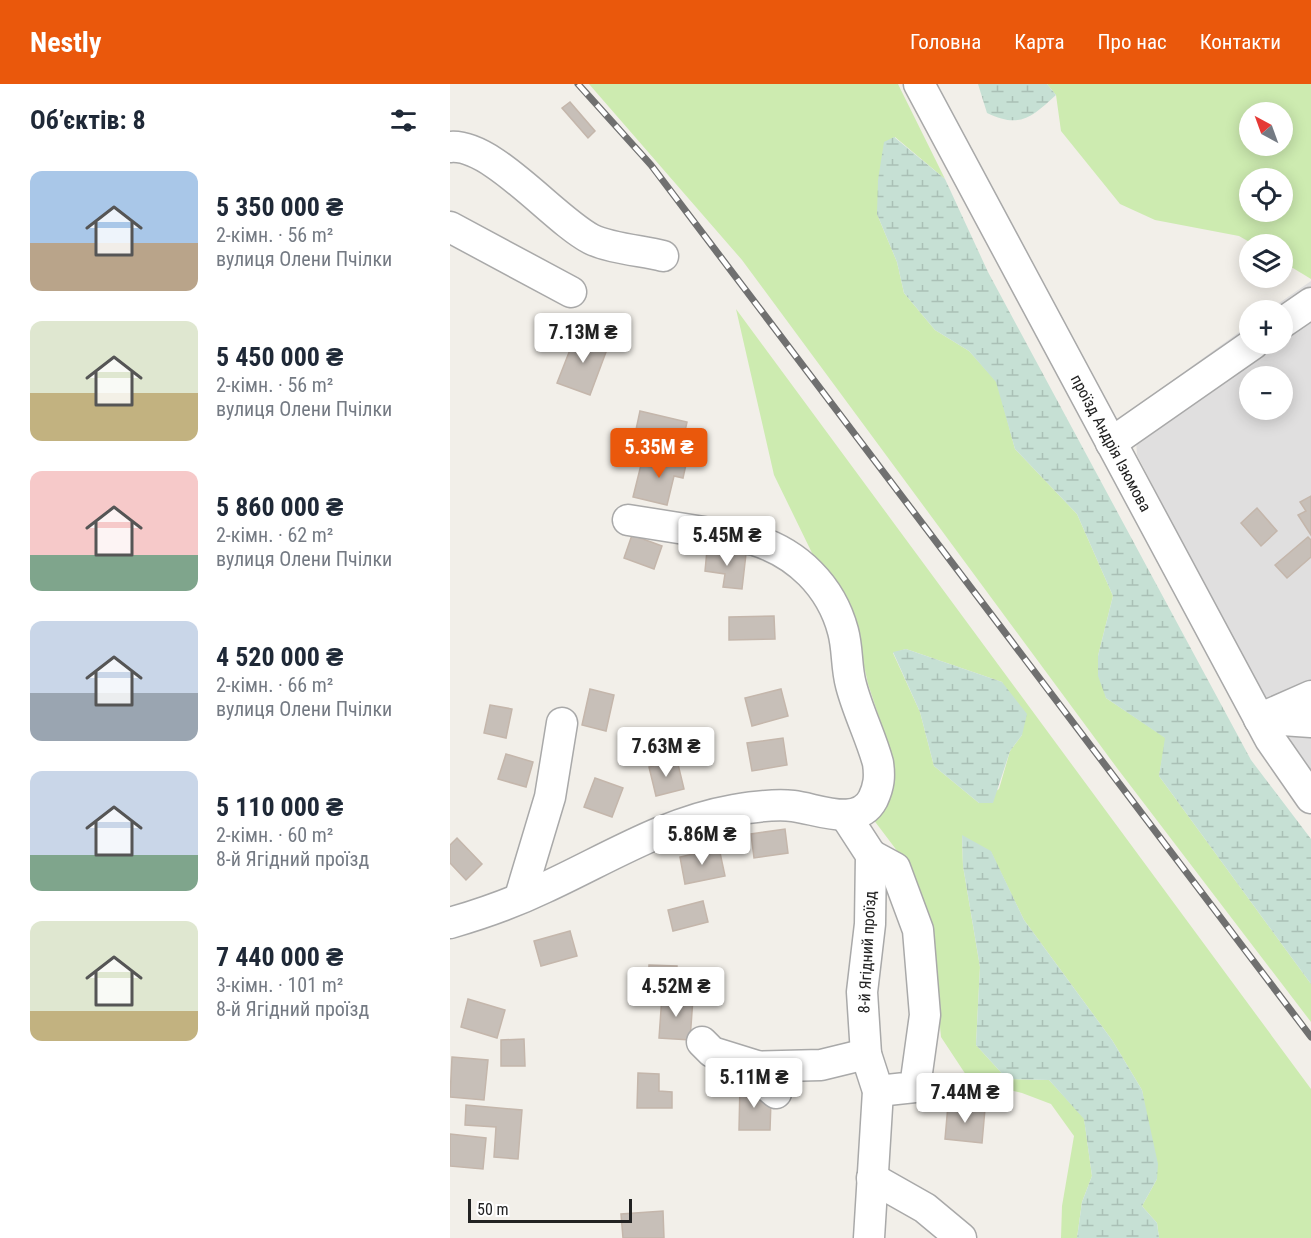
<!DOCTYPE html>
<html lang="uk">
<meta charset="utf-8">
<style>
body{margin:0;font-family:"Roboto Condensed",sans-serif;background:#f6f6f7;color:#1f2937;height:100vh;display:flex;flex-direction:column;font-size:22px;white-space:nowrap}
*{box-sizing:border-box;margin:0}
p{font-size:20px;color:#747a83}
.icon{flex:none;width:33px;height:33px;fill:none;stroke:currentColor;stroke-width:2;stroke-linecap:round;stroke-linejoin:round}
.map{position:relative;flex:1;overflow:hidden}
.details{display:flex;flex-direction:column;background:#fff;width:450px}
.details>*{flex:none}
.needle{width:39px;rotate:319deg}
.controls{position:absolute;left:789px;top:18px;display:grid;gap:12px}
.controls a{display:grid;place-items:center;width:54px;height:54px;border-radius:50%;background:#fff;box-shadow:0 3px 15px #0003;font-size:30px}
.scale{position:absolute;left:18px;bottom:15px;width:164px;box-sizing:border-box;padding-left:6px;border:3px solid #222;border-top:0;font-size:16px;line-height:21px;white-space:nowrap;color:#222;-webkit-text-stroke:4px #fff;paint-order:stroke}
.price{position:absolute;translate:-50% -51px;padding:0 14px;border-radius:6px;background:#fff;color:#222;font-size:20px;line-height:39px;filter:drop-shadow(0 2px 3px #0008)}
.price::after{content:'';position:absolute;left:50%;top:36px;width:18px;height:14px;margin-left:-9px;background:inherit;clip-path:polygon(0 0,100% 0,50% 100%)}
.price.current{background:#ea580c;color:#fff}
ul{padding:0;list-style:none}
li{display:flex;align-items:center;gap:18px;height:150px;padding:0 30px}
li span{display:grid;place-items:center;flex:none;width:168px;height:120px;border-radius:12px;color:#555}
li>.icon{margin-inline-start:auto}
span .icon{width:72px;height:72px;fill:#fffc;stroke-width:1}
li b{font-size:26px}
h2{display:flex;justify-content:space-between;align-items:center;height:72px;padding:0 30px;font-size:26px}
header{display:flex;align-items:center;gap:36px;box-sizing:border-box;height:84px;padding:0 30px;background:#ea580c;color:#fff}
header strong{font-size:28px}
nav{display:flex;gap:33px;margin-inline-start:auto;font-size:21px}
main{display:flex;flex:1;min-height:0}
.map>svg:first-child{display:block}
</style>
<header>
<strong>Nestly</strong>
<nav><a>Головна</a><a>Карта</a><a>Про нас</a><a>Контакти</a></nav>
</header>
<main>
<section class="details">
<h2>Об’єктів: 8<svg class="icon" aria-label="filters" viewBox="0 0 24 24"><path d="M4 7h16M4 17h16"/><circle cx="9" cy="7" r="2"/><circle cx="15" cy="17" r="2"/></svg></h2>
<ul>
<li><span style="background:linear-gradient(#a9c7e8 60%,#b9a48a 0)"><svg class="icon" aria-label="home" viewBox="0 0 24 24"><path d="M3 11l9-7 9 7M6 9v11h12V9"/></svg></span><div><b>5 350 000 ₴</b><p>2-кімн. · 56 m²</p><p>вулиця Олени Пчілки</p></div></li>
<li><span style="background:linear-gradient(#dfe7d0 60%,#c2b280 0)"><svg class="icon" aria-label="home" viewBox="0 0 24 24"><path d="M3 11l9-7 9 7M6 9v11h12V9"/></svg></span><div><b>5 450 000 ₴</b><p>2-кімн. · 56 m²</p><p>вулиця Олени Пчілки</p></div></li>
<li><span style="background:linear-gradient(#f6c9c9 70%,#7fa58c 0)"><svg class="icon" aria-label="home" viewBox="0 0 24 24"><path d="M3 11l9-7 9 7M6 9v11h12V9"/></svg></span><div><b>5 860 000 ₴</b><p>2-кімн. · 62 m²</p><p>вулиця Олени Пчілки</p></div></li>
<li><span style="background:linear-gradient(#c9d6e8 60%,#9aa5b1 0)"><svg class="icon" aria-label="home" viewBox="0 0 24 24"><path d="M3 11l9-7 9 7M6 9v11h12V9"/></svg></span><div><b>4 520 000 ₴</b><p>2-кімн. · 66 m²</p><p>вулиця Олени Пчілки</p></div></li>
<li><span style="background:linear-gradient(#c9d6e8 70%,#7fa58c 0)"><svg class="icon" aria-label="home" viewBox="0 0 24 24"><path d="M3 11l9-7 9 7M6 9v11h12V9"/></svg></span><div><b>5 110 000 ₴</b><p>2-кімн. · 60 m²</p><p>8-й Ягідний проїзд</p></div></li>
<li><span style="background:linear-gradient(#dfe7d0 75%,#c2b280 0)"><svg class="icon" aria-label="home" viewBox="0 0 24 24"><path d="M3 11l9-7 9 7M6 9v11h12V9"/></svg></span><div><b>7 440 000 ₴</b><p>3-кімн. · 101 m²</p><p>8-й Ягідний проїзд</p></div></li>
</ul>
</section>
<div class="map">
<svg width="861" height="1154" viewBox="0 0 861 1154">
<defs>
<pattern id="wetland-marsh" width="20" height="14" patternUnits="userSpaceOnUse" patternTransform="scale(1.5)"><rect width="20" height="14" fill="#c6e0d4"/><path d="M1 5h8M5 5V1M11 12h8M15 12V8" fill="none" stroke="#aac0b6"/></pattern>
</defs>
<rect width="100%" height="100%" fill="#f2efe9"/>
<path fill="#e0dfdf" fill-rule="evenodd" d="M861 197V693L834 658 687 371 684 324 799 241 800 260H832V226H819ZM800 292H832V326H800Z"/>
<g fill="#cdebb0" fill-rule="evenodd">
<polygon points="139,0 448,0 495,95 445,53 427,130 447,178 454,209 485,246 519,267 547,298 565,365 627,430 663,512 648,572 656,614 716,654 709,692 861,900 861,938 667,684 292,176"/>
<path d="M597 0H861V195L833 178 832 160H803L789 152 705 136 670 120 611 47 606 11ZM800 28H832V62H800ZM800 94H832V128H800Z"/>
<path d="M286 225 861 1005V1154H709L707 1139 692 1122 707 1095 692 1006 662 956 574 836 541 768 512 752 513 782 530 883 526 961 557 995 599 996 634 1034 642 1092 632 1118 627 1154H611L612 1122 624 1052 601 1020 572 1009 520 997 491 953 482 860 451 772 423 735 444 705 434 648 418 600 407 550 363 471 324 391ZM456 565 552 598 572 651 560 667 549 705 529 719 484 682 470 628 443 569Z"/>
</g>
<g fill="url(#wetland-marsh)">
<path d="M528 0H597L606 11C582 33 570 45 537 29Z"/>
<polygon points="444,53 495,95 538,188 801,676 861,755 861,900 709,692 715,654 656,614 648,592 648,572 663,512 627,430 565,365 546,298 519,267 485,246 454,209 447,178 427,130 428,96 434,58"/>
<polygon points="456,565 552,598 577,630 572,651 560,667 543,719 529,719 484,682 470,628 443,568"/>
<polygon points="512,751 541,767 574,836 662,956 692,1006 708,1080 707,1095 692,1122 707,1139 709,1154 627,1154 632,1118 642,1092 634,1035 599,996 557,995 526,961 530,883 513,782"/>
</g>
<g fill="#c7bfb8" stroke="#c4b6ab" stroke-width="1.5">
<polygon points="120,18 145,47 138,54 112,24"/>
<polygon points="127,248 159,260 140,311 107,299"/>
<polygon points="190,327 237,338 231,365 184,355"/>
<polygon points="209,369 237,376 233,394 224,392 217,421 183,413 191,381 205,384"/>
<polygon points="861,412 861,451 848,431 856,427 850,418"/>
<polygon points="807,424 827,447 811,462 791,439"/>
<polygon points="182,451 212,462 204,485 174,474"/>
<polygon points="858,453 861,456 861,473 837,494 825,481"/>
<polygon points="257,466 296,470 292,505 273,503 275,490 255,487"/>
<polygon points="324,532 325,555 279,556 279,533"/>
<polygon points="140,605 164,611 156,647 132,641"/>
<polygon points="331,605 338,632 302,642 295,614"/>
<polygon points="40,621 62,625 56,654 34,649"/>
<polygon points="333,654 337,681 302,687 297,659"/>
<polygon points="56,670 83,678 76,703 48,695"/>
<polygon points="227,676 234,705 206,712 199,683"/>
<polygon points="145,694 173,704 162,733 134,723"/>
<polygon points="335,745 338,769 304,774 301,750"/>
<polygon points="7,754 32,780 16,796 0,779 0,761"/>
<polygon points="269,764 275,792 235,800 230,773"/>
<polygon points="253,817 258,838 223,847 218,826"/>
<polygon points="120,847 127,872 91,882 84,857"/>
<polygon points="199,881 227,882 226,905 198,904"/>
<polygon points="212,912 243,914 240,956 209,954"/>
<polygon points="18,915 55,926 47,954 11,943"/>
<polygon points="74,955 75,982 51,982 51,956"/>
<polygon points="2,973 38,976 34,1016 0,1013"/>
<polygon points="188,989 209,990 209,1007 222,1008 222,1024 187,1024"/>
<polygon points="290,1000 312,1001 312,1017 321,1017 320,1046 289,1046"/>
<polygon points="16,1021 72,1026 68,1075 44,1073 46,1043 15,1041"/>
<polygon points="498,1021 535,1025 532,1059 495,1055"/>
<polygon points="0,1050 36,1054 33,1085 0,1082"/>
<polygon points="213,1127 214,1154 173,1154 171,1130"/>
</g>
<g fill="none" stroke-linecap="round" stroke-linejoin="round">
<defs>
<g id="minor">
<polyline points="469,0 820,655 861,714"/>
<path d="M0 63C42 59 103 135 141 155 159 164 193 167 213 172"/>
<polyline points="0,143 121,208"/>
<polyline points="832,239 861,219"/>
<polyline points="661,359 803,260"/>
<polyline points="809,635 861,612"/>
<polyline points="815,635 861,638"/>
<polyline points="395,731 421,771 420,840 412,908 416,970 428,1007 419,1154"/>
<polyline points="421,771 445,784 468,846 475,931 465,1003 428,1007"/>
<polyline points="70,813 100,713 112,639"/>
<path d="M0 839C31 830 65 818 94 804 157 775 215 738 284 726 302 723 326 720 343 722 368 725 408 744 423 715 429 702 430 693 428 679 421 653 408 628 401 601 396 583 398 565 393 547 381 502 347 469 304 456L178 436"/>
<polyline points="252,958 262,968 307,982 296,983 326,1009"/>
<polyline points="296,983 371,981 416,970"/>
<polyline points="422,1094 475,1124 511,1154"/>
</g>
</defs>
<use href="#minor" stroke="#a9a9a9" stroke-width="33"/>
<use href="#minor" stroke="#fff" stroke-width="30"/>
<defs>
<polyline id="rail" points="128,0 201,81 861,953"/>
</defs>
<use href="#rail" stroke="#707070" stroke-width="7"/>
<use href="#rail" stroke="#fff" stroke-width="4.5" stroke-dasharray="14" stroke-linecap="butt"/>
</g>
<g text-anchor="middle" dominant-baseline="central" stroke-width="4.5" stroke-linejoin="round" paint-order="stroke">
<g font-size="16" fill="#222" stroke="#fff">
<text transform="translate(661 359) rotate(62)">проїзд Андрія Ізюмова</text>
<text transform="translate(417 868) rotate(-87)">8-й Ягідний проїзд</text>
</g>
</g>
</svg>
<div class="controls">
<a><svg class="needle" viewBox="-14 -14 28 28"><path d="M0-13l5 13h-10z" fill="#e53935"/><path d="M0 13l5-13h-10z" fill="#747a83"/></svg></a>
<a><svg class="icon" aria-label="locate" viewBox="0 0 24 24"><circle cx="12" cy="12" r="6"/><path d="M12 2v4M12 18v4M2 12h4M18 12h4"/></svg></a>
<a><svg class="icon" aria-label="layers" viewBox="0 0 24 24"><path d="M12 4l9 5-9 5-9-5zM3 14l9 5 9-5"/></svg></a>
<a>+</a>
<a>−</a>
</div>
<div class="scale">50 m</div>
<b class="price" style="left:133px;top:280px">7.13M ₴</b>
<b class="price current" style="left:209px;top:395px">5.35M ₴</b>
<b class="price" style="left:277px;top:483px">5.45M ₴</b>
<b class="price" style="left:216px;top:694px">7.63M ₴</b>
<b class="price" style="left:252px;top:782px">5.86M ₴</b>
<b class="price" style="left:226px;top:934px">4.52M ₴</b>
<b class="price" style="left:304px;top:1025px">5.11M ₴</b>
<b class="price" style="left:515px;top:1040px">7.44M ₴</b>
</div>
</main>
